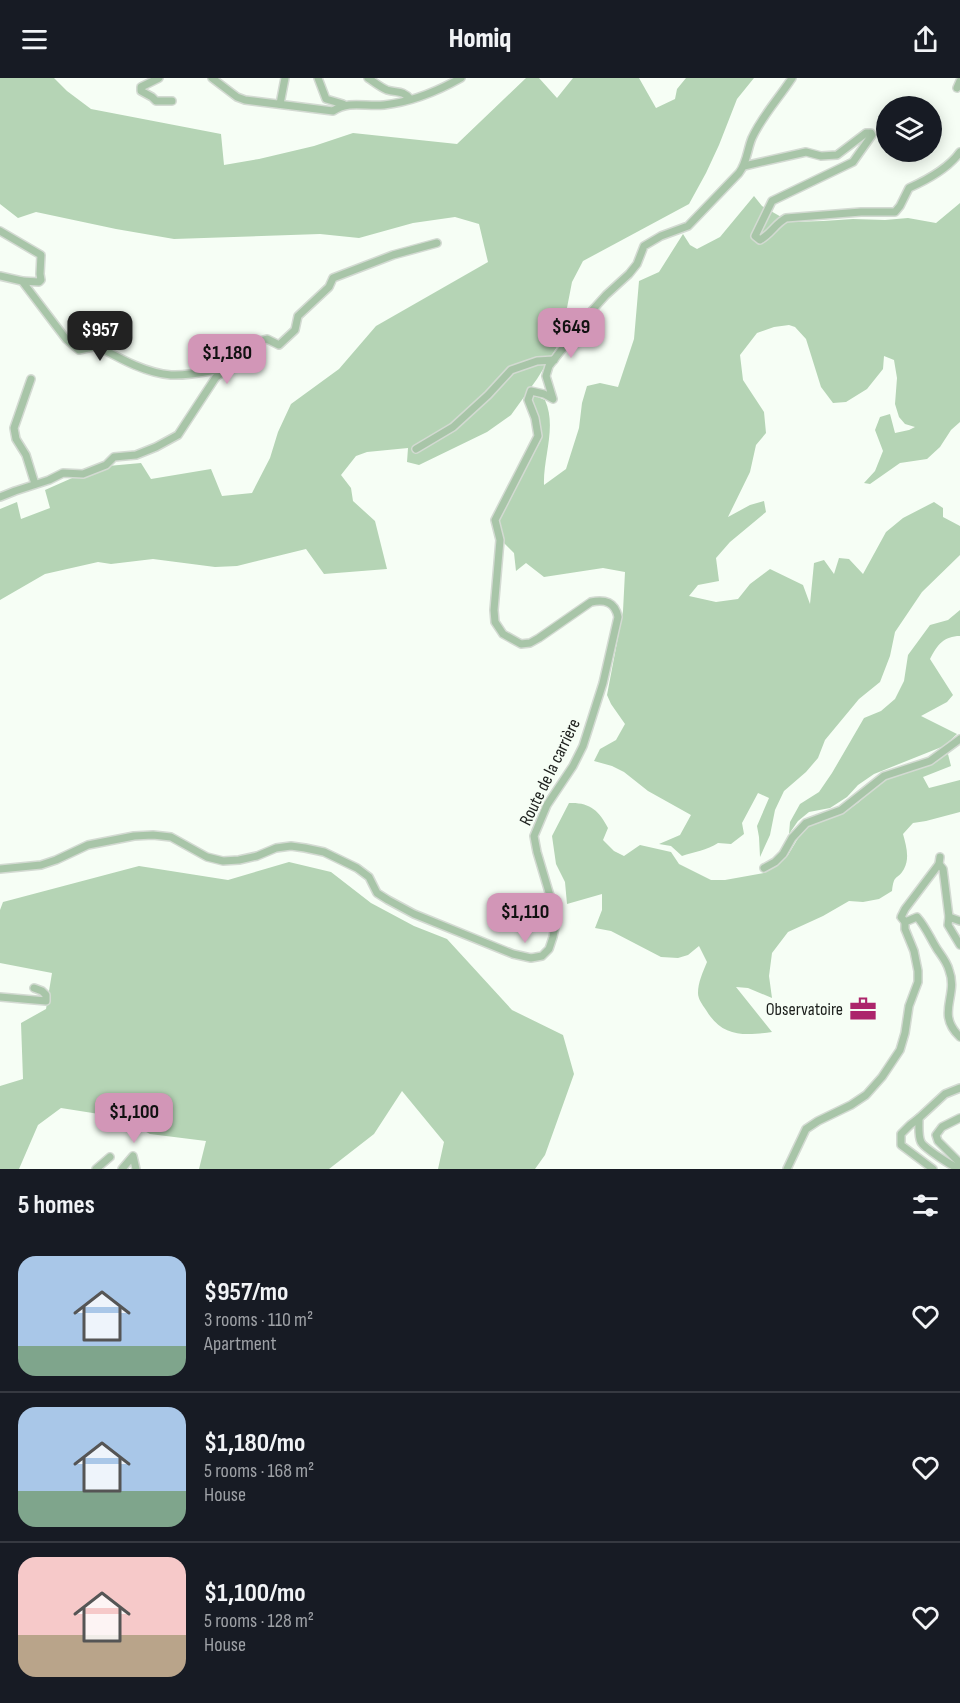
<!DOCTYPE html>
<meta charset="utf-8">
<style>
body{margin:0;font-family:"Sofia Sans Condensed",sans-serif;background:#242831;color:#f1f3f6;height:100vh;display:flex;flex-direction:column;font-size:22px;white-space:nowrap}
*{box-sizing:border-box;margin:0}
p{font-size:20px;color:#9ea1a6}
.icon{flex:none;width:33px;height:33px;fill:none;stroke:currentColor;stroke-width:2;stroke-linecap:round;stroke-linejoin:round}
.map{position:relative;height:1091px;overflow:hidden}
.drawer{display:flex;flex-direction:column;background:#171b24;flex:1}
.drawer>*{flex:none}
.controls{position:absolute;left:876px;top:18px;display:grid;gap:12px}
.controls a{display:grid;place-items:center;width:66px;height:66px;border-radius:50%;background:#171b24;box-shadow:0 3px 15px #0003;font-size:30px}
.price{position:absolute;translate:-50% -51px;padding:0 14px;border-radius:12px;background:#d296b7;color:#111;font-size:20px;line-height:39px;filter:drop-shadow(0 2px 3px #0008)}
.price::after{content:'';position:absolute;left:50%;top:36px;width:18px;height:14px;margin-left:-9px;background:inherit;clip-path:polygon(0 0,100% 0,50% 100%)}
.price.selected{background:#222;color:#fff}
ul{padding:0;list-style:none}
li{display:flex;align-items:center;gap:18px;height:150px;padding:0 18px}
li+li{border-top:2px solid #363941}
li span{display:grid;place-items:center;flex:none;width:168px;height:120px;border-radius:18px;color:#555}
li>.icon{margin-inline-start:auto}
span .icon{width:72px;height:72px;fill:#fffc;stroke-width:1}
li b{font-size:26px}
h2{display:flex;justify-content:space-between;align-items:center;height:72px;padding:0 18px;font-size:26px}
header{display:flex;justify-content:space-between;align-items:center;height:78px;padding:0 18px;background:#171b24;font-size:27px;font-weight:800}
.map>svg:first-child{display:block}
</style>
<header><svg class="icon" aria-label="menu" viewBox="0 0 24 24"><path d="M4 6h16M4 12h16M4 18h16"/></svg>Homiq<svg class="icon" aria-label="share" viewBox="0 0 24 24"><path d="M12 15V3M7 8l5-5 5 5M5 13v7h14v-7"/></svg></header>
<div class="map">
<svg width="960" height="1091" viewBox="0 0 960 1091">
<rect width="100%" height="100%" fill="#f6fef5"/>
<g fill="#b5d4b5">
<polygon points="0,0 54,0 67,13 91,31 221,56 224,87 259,81 314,68 353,55 457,66 526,0 539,0 557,20 573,0 639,0 656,30 675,21 677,11 686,0 754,0 737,21 719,67 706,95 689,126 583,183 572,204 566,235 568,251 537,301 511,337 487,354 419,387 407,384 408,370 367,374 356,378 341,397 351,410 353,423 375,443 387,491 324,496 306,471 237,488 215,489 153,481 111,486 98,484 45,496 0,522 0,431 17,424 21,441 50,430 45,412 97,389 141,385 151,401 211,391 222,418 252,415 270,380 278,354 291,326 339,291 376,248 488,184 479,146 455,139 413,145 359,160 320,156 174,161 116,151 36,134 18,140 0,126"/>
<path d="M754 118 762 128 790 144 823 143 853 141 885 142 908 140 936 145 960 125V344L951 352 940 369 927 381 900 385 870 406 864 405 875 393 883 373 875 352 880 339 890 336 895 355 909 352 915 349 905 346 899 339 895 326 897 300 894 282 884 278 883 291 867 311 846 324 833 325 821 309 806 261 795 249 789 247 774 249 757 255 740 277 743 302 764 334 766 355 756 367 750 394 728 439 750 427 764 423 766 434 730 464 716 480 719 503 698 507 689 518 716 524 738 521 750 506 770 491 803 507 810 526 814 485 824 482 834 496 839 480 849 481 863 496 886 454 903 440 934 424 943 430V439L960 448V477L922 514 895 554 890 578 880 604 859 621 825 662 818 680 806 694 784 713 775 732 770 757 760 779 759 759 757 748 769 720 758 715 742 745 744 756 731 766 718 765C707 772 694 774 682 778L671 768 659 766 680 757 691 737 648 713 624 694 612 688 594 683 600 671 616 662 625 646 611 626 607 617 623 533 625 494 603 490 544 499 526 485 516 493 514 475 504 465 497 443 541 362 540 347 532 324 533 317 545 322C557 349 543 379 544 407L566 391 579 350 582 325 587 308 600 305 618 309 634 261 639 203 659 194 683 156 690 167 697 171 720 159Z"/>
<path d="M960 532V558C944 558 937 567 930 581L953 617 947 624 921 638 957 656 944 668 874 696 858 707 847 719 830 730 809 734 798 743 789 756 790 744 800 726 819 714 832 695 864 640 881 633 895 621 904 603 908 577 930 547 948 542Z"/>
<path d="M948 676 951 688 923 699 929 710 960 702V734L926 743 913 745 903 756C906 767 910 780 904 791 897 803 894 795 892 813L879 821 863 824 849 823 823 838 788 854 772 875 769 898 772 920 748 910 736 909 772 954C743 958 722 959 706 932 702 926 698 921 698 915 698 904 703 894 707 884L699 868 688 877 678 880 661 879 611 853 595 850 602 832V816L567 826 565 804 556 786 552 758 569 725C589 724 599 732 608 750L603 762 614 773 624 778 640 767 671 774 679 786 711 802H725L764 795 779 786 788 777 803 752 813 744 844 735 859 724 877 706Z"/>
<polygon points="289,784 331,794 371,825 414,848 447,861 512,932 563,957 574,996 545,1077 535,1091 438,1091 444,1064 402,1013 374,1056 329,1091 199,1091 206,1063 150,1056 118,1039 61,1030 38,1047 19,1091 0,1091 0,1008 23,1001 21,945 46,931 52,895 0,885 0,832 3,824 139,788 228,802"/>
</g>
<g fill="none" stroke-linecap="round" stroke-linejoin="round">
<defs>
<g id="minor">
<polyline points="159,0 141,9 141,13 152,19 156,23 172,23"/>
<path d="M212 0 237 19 245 22 333 33C350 22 365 29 384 27 411 24 438 13 461 0"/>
<polyline points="318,0 326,21 343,26"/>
<path d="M368 0C374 4 380 9 387 12 397 15 403 12 410 21"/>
<polyline points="957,10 960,3"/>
<polyline points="280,26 285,0"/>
<path d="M744 88 806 74 821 78 837 77 866 55H871L872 57 853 84 772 123 755 158 760 162C772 155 775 146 786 140L861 134H895L900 128 909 110C927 102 948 91 960 74"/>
<polyline points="0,153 41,177 40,196 41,202 39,204 22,203"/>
<path d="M0 198 22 203 66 261 79 272 97 268C119 280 145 295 171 297 189 298 209 293 227 290"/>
<polyline points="31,301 14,350 16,361 26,377 35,406"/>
<polyline points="416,371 453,349 488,317 511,292 537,283 554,282"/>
<polyline points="0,419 15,413 49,402 63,395 83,396 106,387 114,379 136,377 156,369 178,357 216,299 229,290 253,265 267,261 279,267 295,252 298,238 329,209 333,200 393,177 437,165"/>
<polyline points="940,779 939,786 943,791 949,839"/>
<polyline points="764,790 775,784 783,776 792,760 806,745 841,732 884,698 930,683 960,661"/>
<path d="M0 791 41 787 56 782 88 767 134 758 153 757 171 759 207 779 223 783 239 782 257 778 276 770 291 768 305 770 324 774 357 790 369 799 377 815 388 822 414 836 513 876 531 880 542 878 549 871 553 859 556 843 551 821 537 774 534 758 547 727 573 688 583 668 603 605 618 539C615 524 605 521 591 524L539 560 530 565 521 566 503 556 495 544 494 532 500 462 495 442 538 358 535 340 528 322 531 313 544 316 553 321 546 298 549 288 567 265 578 246 588 237 606 217 629 196 637 186 644 168 661 158 688 148 739 95C747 85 747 72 752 60 762 38 779 20 792 0"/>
<polyline points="960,843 949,839 948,847 960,867"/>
<polyline points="905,844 901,839 905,831 939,786"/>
<polyline points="0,919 46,923 46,917 42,913 34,910"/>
<path d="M960 1010 945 1016 919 1040C919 1048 918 1058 921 1064 924 1070 953 1089 960 1091"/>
<polyline points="919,1040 910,1047 901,1056 901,1067 933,1091"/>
<polyline points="960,1040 942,1049 936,1057 938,1063 960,1085"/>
<polyline points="96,1091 110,1079"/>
<polyline points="122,1091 133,1078 136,1091"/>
<path d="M787 1091 806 1051 818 1043 851 1027 866 1017 882 999 900 972 905 955 909 928 918 904V893L914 873 905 851V844L917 839C926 849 930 860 937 871 941 877 947 884 949 892 959 918 935 935 960 959"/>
</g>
</defs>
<use href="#minor" stroke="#d3dad2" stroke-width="10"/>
<use href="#minor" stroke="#a8c5a8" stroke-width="7"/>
</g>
<defs>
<symbol id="office-bare" viewBox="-9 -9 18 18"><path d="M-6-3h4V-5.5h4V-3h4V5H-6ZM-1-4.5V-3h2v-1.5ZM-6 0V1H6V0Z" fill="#ac256b" stroke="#f6fef5" stroke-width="2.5" paint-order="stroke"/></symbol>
</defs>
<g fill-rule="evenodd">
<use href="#office-bare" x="844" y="912" width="38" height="38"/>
</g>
<g text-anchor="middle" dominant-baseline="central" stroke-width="4.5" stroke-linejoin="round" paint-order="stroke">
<g font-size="18" fill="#1c1f1c" stroke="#f6fef5">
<text transform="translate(550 694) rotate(-64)">Route de la carrière</text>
</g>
<g font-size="18" fill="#1c1f1c" stroke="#f6fef5" text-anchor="end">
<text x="843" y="931">Observatoire</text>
</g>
</g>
</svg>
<div class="controls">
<a><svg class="icon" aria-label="layers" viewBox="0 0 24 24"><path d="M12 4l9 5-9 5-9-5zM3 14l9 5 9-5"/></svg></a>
</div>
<b class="price" style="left:571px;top:281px">$649</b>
<b class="price selected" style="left:100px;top:284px">$957</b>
<b class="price" style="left:227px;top:307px">$1,180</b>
<b class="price" style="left:525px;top:866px">$1,110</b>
<b class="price" style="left:134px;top:1066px">$1,100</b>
</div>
<section class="drawer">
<h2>5 homes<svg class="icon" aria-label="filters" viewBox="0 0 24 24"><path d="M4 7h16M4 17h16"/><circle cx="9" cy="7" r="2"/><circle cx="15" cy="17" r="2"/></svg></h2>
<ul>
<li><span style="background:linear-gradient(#a9c7e8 75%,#7fa58c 0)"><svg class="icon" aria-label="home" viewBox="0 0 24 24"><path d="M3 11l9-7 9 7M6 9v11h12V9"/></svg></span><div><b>$957/mo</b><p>3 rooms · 110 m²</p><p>Apartment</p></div><svg class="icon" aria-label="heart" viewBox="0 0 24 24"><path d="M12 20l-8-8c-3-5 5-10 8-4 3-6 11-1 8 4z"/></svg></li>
<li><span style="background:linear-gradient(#a9c7e8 70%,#7fa58c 0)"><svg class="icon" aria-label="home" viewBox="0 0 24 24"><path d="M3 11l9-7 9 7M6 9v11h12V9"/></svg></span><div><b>$1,180/mo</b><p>5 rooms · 168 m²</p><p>House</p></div><svg class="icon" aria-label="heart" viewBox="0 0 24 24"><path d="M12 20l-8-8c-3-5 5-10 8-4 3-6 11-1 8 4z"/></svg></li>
<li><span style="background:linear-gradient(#f6c9c9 65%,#b9a48a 0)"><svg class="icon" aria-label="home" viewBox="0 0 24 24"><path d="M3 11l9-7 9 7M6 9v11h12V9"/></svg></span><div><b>$1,100/mo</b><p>5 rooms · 128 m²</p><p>House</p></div><svg class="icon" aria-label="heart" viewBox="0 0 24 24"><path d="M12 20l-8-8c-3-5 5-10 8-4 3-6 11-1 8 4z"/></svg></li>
</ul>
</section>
